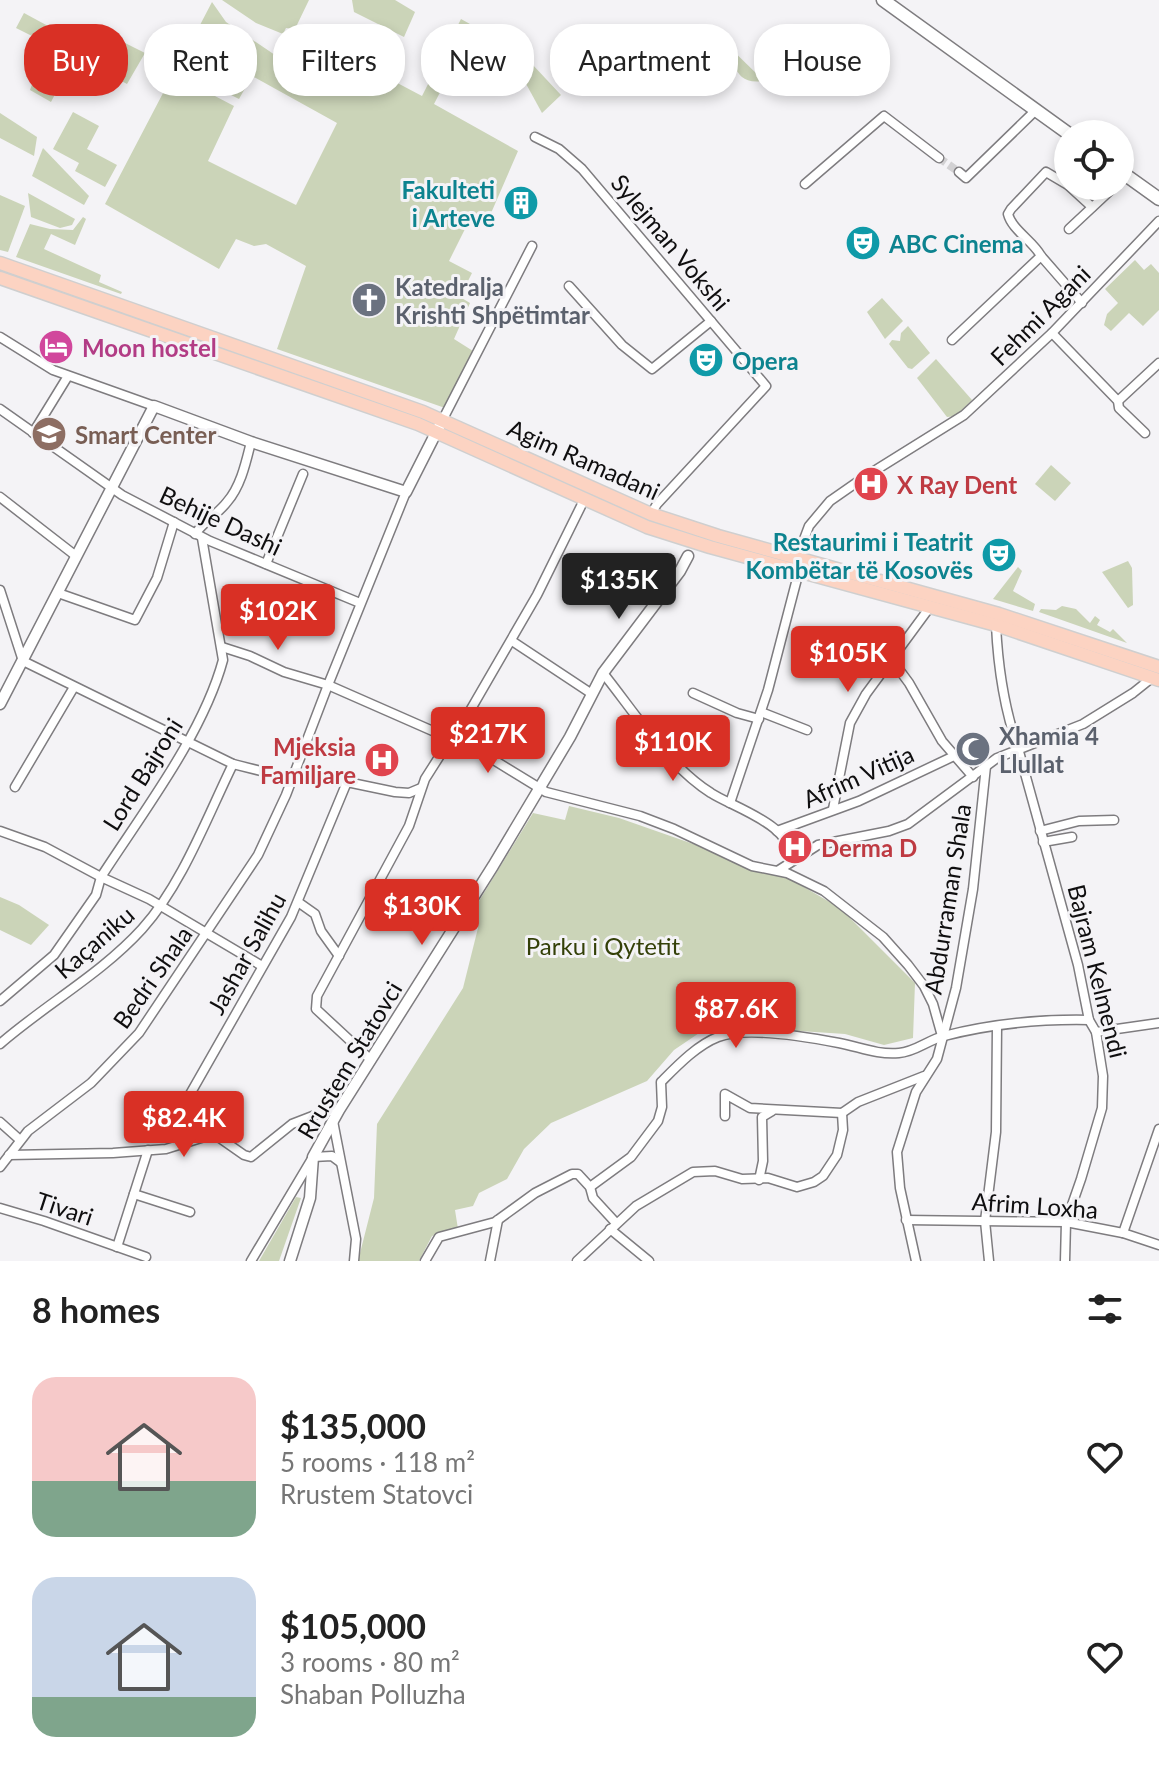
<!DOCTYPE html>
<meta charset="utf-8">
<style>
body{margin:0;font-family:Lato,sans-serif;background:#f2f2f2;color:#222;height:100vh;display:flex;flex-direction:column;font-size:30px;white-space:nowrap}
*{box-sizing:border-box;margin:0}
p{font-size:26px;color:#767676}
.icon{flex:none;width:44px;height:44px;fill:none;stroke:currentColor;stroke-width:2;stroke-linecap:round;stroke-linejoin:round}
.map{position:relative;height:1261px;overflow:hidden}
.details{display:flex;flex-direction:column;background:#fff;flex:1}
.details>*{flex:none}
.hud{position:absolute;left:24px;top:24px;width:1112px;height:72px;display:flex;gap:16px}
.tools{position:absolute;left:1054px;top:120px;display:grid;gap:16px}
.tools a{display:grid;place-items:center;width:80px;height:80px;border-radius:50%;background:#fff;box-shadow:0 4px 12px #0003;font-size:40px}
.price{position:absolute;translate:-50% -68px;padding:0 18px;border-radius:8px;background:#d93025;color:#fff;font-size:26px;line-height:52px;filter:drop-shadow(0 2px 4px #0008)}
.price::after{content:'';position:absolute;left:50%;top:48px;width:24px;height:18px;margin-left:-12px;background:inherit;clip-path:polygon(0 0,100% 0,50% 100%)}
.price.active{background:#222;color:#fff}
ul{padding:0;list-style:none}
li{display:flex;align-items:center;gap:24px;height:200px;padding:0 32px}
li span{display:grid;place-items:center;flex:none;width:224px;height:160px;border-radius:24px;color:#555}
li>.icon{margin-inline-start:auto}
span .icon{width:96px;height:96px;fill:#fffc;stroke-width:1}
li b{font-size:34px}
h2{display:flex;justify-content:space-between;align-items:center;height:96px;padding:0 32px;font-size:34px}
.chip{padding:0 28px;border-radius:32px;background:#fff;box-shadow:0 4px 12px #0003;font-size:28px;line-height:72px}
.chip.active{background:#d93025;color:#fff}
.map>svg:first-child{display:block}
</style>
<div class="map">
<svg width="1159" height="1261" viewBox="0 0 1159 1261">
<rect width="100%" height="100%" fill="#f4f3f6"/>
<g fill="#cbd4b8">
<path d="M222 0H309L295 29 422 96 461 19 488 34 480 55 491 95 450 73 434 104 518 151 485 227 470 219 449 261 472 273 460 297 470 303 454 339 473 351 445 408 277 349 306 266 266 244 254 246 236 239 219 269 105 204 173 74 234 106 208 161 296 205 337 123 252 76 239 99 217 88 231 83C237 67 233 59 222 46L201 51 189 46 212 2 226 22 275 55 274 63 282 65 281 71 317 91 338 93 345 78 290 46 294 29 286 28 283 34 256 23Z"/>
<polygon points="352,0 395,0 415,12 404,37 354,12"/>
<polygon points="24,13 61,33 54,47 16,28"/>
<polygon points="87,24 145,53 127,84 73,55 74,53 79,55 88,36 83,32"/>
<path d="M707 31 714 32 764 81C727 86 742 54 714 45L698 49 664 74 661 69Z"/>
<polygon points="531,63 561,95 542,113 519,71"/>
<polygon points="59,64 68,69 51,102 30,90 36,73 51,79"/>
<polygon points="73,112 99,126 87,149 117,165 105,187 75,171 79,163 53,149"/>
<polygon points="0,113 37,137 34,156 0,138"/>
<polygon points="43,148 89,196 84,205 32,176"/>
<polygon points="28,193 75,219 72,225 60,228 31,217"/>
<polygon points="0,195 25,206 8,252 0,250"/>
<polygon points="83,217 86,219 75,245 51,234 44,249 101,275 99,282 122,292 121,294 16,257 30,224 50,229 73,230"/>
<polygon points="1135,260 1144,270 1151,264 1159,273 1159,310 1143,326 1129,313 1111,331 1104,325 1107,314 1118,303 1105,289"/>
<polygon points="882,298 903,321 885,339 867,312"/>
<polygon points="908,326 930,353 912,369 908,368 889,344 892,340 900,341 901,333"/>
<polygon points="936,359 972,400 956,416 947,417 917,378"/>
<polygon points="1051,465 1071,483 1055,501 1035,484"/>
<polygon points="1128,561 1132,568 1133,605 1128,608 1102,572"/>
<polygon points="1018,567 1022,571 1013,591 1035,604 1033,611 993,599"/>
<polygon points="1062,606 1076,609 1090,623 1095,616 1100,620 1097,625 1110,632 1113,629 1127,643 1039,612 1041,609 1056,610"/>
<polygon points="569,806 619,818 785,876 840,908 915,983 913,1038 884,1045 845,1034 711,1025 674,1050 647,1081 551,1123 524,1149 507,1179 479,1193 473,1206 455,1210 458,1229 432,1236 419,1261 358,1261 374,1198 377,1124 463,988 478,928 471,914 533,813 565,820"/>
<polygon points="0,897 19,905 49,925 31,945 0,930"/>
<polygon points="296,1197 301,1198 279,1261 259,1261"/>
</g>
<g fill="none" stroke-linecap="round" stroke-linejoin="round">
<polyline stroke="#d2d1d3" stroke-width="8" stroke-dasharray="8 4" stroke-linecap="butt" points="939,158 959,172"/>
<defs>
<g id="minor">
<polyline points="535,137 559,149 582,169 766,386 657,504 651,514"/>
<polyline points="959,172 966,178 1036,110"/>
<polyline points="805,184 884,116 939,158"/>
<polyline points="1069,186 1092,207"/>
<polyline points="1069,229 1115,186"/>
<polyline points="1041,256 1082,303"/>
<polyline points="569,286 622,345 652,369 711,321"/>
<polyline points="1052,333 1118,401 1119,408 1145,433"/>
<polyline points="0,337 53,370 154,406"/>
<path d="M952 340 1041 256C1033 241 1012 230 1008 214L1011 209 1046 172 1068 185"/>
<polyline points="1118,401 1159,363"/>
<polyline points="0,409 122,495 210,541 360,603"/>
<polyline points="443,419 532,246"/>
<polyline points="33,433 68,376"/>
<polyline points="0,497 76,556"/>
<path d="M195 534C205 520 217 515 227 502 241 486 246 462 251 442"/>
<polyline points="797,558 809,526 830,501 863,478 964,415 1052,333 1159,221"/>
<polyline points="266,564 303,474"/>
<polyline points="0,590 23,661 233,764 277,775 347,782 395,792 409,793 421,788"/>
<polyline points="58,593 135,620 157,578 174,522"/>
<path d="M996 625C998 668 1004 708 1018 748L1078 965 1089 1020 1096 1032 1103 1076 1102 1108 1081 1179 1066 1222 1065 1261"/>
<polyline points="512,641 592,694"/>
<polyline points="222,647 250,656 284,672 328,685 451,739"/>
<polyline points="892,660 909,683 942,741 973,777"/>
<path d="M603 673C635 713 668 766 711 793 732 807 800 827 789 863"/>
<polyline points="693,693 737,713 759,719"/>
<polyline points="761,712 807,730"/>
<polyline points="453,735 546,792 640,816 674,829 752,866 787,873 824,891 883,937 908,965 924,986 933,1004 942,1036"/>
<polyline points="15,787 74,687"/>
<polyline points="730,803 768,690 799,571"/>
<polyline points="833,809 850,723 866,694 930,607"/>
<polyline points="0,831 45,847 101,877 149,899 262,966"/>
<polyline points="777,831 859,801 954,756"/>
<polyline points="1040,831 1079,821 1114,820"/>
<polyline points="1043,842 1072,837"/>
<polyline points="779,870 818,845 889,831 908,824 997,758 1083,724 1133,693 1153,677"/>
<polyline points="298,902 315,914 321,931 339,956"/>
<path d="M0 1001 54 955 96 895 101 877C143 812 203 734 223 660L202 538"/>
<polyline points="1096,1032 1159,1023"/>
<path d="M0 1044C46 1004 101 974 142 929 182 885 207 817 233 764"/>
<polyline points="371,1060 316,1009 317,996 409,826 425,779 453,735 460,728 537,595 584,500"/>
<polyline points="725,1116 725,1094 750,1108 842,1113 858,1102 924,1076"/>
<polyline points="333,1121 356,1239 354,1261"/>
<polyline points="0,1122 20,1140"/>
<polyline points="214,1134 189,1106 189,1096 291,917 347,782"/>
<polyline points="9,1155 113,1153 166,1149 214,1134 244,1155 251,1157 292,1124 323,1112 339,1110"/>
<polyline points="0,1167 28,1131 91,1083 139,1033 258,855 286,795 328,685 406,492"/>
<polyline points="759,1180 763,1161 762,1117 772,1111"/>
<path d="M590 1187 631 1157 658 1121 662 1107 661 1082C677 1066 697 1045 718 1037 747 1026 808 1037 839 1043 860 1047 877 1055 899 1053 915 1052 928 1040 944 1036 991 1024 1041 1019 1089 1020"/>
<polyline points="134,1194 190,1212"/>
<polyline points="0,1208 44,1221 146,1257"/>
<polyline points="906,1220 1066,1222 1123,1233 1159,1245"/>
<polyline points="610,1229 649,1261"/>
<polyline points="1123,1233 1159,1129"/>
<polyline points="117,1247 148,1150"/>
<polyline points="251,1261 313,1157 332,1156 340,1162"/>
<polyline points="425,1261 439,1237 495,1222 535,1193 572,1174 578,1174 590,1187 593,1198 616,1223"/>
<polyline points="490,1261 498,1220"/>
<polyline points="577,1261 636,1206 693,1172 715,1171 742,1179 768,1178 797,1187 814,1182 823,1176 837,1155 843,1130 842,1113"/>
<polyline points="916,1261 900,1188 897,1152 916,1092 937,1059 956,988 973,889 986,766"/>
<polyline points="989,1261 985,1221 996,1132 997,1027"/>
</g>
<g id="tertiary">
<polyline points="0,704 154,406 251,442 406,492 443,419"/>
<polyline points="290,1261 310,1198 313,1157 339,1110 493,866 570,737 603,673 680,571 688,556"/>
</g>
<g id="secondary">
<polyline points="883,0 1069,134"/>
<polyline points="1120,171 1159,199"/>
</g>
<g id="primary">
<polyline points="0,263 423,412 651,514 718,536 999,614 1159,667"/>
<polyline points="0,278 418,424 647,527 710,547 996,625 1159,680"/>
</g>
</defs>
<use href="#minor" stroke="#7e7c7f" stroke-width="11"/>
<use href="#tertiary" stroke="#7e7c7f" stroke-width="13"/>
<use href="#secondary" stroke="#7e7c7f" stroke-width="15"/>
<use href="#primary" stroke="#cfcfcf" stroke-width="15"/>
<use href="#minor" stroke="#fff" stroke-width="8"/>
<use href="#tertiary" stroke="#fff" stroke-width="10"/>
<use href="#secondary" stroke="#fff" stroke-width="12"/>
<use href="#primary" stroke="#fcd3c2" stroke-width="12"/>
</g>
<defs>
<symbol id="building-disc" viewBox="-11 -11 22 22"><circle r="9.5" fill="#0f9aa8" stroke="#f4f3f6"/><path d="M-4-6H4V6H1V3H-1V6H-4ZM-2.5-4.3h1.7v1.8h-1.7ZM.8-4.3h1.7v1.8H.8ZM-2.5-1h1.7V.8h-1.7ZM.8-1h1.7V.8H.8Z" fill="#fff"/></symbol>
<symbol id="theatre-disc" viewBox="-11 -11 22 22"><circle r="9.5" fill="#0f9aa8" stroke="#f4f3f6"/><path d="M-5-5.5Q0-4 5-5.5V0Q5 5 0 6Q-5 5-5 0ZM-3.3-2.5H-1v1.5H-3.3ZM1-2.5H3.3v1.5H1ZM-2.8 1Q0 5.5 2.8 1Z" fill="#fff"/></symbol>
<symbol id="church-disc" viewBox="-11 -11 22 22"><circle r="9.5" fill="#6b7280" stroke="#f4f3f6"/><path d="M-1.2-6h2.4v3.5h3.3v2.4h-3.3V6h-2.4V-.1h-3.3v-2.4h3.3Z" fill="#fff"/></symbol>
<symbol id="hotel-disc" viewBox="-11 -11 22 22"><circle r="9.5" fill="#d1479c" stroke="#f4f3f6"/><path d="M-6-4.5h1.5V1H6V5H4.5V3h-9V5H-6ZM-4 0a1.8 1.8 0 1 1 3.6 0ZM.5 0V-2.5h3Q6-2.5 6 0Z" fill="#fff"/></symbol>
<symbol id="university-disc" viewBox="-11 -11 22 22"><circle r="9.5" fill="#8d6e63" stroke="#f4f3f6"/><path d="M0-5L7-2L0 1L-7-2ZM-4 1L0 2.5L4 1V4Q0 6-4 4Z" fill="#fff"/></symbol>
<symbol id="hospital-disc" viewBox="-11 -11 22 22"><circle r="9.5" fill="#e0444e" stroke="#f4f3f6"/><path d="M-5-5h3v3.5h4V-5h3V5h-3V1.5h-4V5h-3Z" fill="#fff"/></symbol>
<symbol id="mosque-disc" viewBox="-11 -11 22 22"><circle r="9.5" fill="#6b7280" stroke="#f4f3f6"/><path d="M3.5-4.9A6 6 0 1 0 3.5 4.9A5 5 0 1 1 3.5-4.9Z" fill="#fff"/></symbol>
</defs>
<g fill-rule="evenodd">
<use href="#building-disc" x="501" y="183" width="40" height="40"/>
<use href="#theatre-disc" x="843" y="223" width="40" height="40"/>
<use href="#church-disc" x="349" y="280" width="40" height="40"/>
<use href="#hotel-disc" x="36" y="327" width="40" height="40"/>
<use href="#theatre-disc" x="686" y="340" width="40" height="40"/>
<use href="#university-disc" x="29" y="414" width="40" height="40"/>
<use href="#hospital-disc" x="851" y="464" width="40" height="40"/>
<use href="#theatre-disc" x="979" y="535" width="40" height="40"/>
<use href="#mosque-disc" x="953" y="729" width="40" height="40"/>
<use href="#hospital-disc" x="362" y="740" width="40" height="40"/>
<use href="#hospital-disc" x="775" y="827" width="40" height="40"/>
</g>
<g text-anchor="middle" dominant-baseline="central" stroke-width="6" stroke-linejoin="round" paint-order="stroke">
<g font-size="24" font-weight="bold" fill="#0d838f" stroke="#f4f3f6" text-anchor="end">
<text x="495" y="189">Fakulteti<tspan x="495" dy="28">i Arteve</tspan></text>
<text x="889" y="243" text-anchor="start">ABC Cinema</text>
<text x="732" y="360" text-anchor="start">Opera</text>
<text x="973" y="541">Restaurimi i Teatrit<tspan x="973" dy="28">Kombëtar të Kosovës</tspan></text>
</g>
<g font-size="24" fill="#0f0e0f" stroke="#f4f3f6">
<text transform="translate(671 242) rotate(50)">Sylejman Vokshi</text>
<text transform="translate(1040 315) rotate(-45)">Fehmi Agani</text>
<text transform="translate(584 459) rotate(24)">Agim Ramadani</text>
<text transform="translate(221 520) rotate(25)">Behije Dashi</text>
<text transform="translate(142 774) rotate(-58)">Lord Bajroni</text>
<text transform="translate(858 776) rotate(-24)">Afrim Vitija</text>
<text transform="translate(947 899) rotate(-81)">Abdurraman Shala</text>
<text transform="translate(94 942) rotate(-41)">Kaçaniku</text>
<text transform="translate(246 953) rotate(-61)">Jashar Salihu</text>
<text transform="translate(1098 971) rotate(76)">Bajram Kelmendi</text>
<text transform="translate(152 977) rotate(-55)">Bedri Shala</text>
<text transform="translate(349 1060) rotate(-59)">Rrustem Statovci</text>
<text transform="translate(1035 1205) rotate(4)">Afrim Loxha</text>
<text transform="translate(65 1208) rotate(18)">Tivari</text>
</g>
<g font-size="24" font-weight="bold" fill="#5b616d" stroke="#f4f3f6" text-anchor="start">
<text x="395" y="286">Katedralja<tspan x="395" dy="28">Krishti Shpëtimtar</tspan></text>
<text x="999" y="735">Xhamia 4<tspan x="999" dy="28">Llullat</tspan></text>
</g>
<g font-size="24" font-weight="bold" fill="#b23c85" stroke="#f4f3f6" text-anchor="start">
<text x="82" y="347">Moon hostel</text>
</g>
<g font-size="24" font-weight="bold" fill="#785e54" stroke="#f4f3f6" text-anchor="start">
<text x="75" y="434">Smart Center</text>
</g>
<g font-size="24" font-weight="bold" fill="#be3a42" stroke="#f4f3f6" text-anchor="start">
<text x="897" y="484">X Ray Dent</text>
<text x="356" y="746" text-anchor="end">Mjeksia<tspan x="356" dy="28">Familjare</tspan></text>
<text x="821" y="847">Derma D</text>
</g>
<g font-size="24" fill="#344008" stroke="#f4f3f6">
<text x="603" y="945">Parku i Qytetit</text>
</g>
</g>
</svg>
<div class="tools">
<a><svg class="icon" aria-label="locate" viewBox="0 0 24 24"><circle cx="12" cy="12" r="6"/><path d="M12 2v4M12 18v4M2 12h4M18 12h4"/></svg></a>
</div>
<b class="price active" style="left:619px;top:621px">$135K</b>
<b class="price" style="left:278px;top:652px">$102K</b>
<b class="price" style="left:848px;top:694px">$105K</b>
<b class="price" style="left:488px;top:775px">$217K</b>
<b class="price" style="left:673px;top:783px">$110K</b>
<b class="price" style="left:422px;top:947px">$130K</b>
<b class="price" style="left:736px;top:1050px">$87.6K</b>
<b class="price" style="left:184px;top:1159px">$82.4K</b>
<div class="hud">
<a class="chip active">Buy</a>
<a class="chip">Rent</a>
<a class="chip">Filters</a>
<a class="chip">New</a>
<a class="chip">Apartment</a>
<a class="chip">House</a>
</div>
</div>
<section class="details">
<h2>8 homes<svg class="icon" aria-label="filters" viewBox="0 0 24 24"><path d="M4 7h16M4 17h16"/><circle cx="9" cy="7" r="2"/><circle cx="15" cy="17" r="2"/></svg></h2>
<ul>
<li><span style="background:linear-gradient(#f6c9c9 65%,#7fa58c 0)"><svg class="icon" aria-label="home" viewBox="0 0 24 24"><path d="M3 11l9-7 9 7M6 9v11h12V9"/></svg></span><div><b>$135,000</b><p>5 rooms · 118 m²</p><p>Rrustem Statovci</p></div><svg class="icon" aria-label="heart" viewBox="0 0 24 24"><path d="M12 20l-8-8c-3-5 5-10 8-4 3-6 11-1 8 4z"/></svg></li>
<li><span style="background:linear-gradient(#c9d6e8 75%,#7fa58c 0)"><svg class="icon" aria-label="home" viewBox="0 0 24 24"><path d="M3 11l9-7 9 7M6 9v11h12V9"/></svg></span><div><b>$105,000</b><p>3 rooms · 80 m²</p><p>Shaban Polluzha</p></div><svg class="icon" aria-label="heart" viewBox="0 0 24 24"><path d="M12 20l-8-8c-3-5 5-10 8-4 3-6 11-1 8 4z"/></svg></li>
</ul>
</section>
